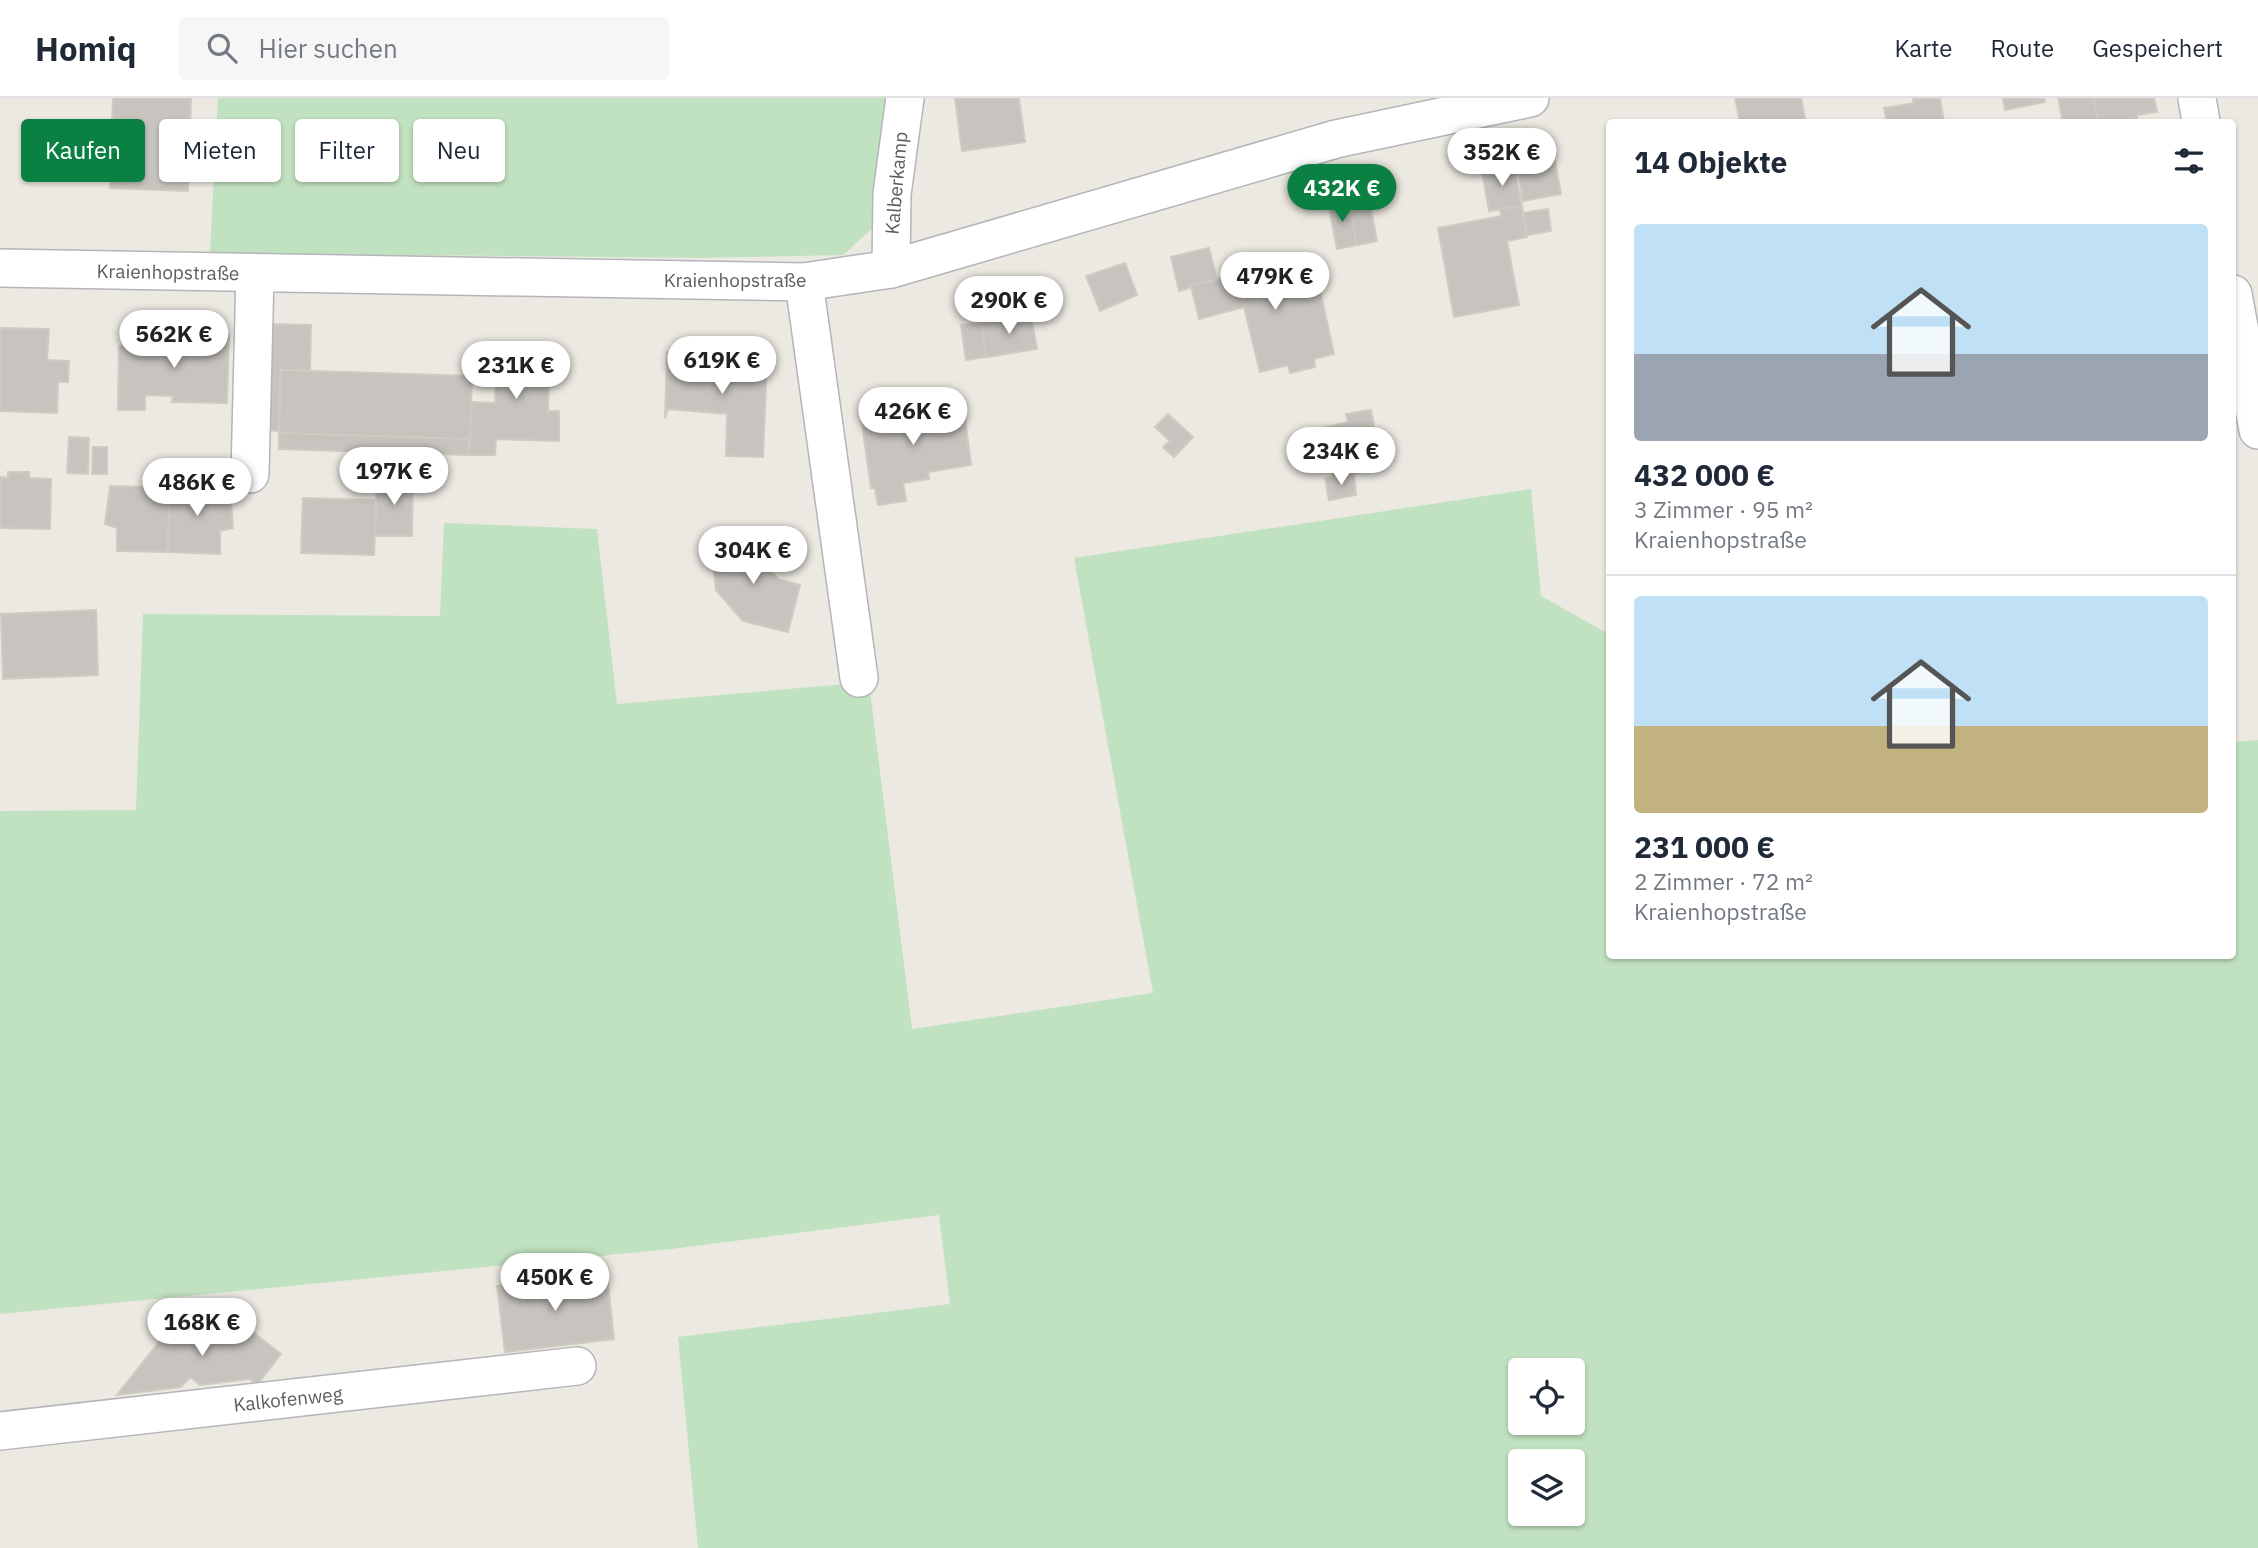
<!DOCTYPE html>
<html lang="de">
<meta charset="utf-8">
<style>
body{margin:0;font-family:"IBM Plex Sans",sans-serif;background:#f6f6f7;color:#1f2937;height:100vh;display:flex;flex-direction:column;font-size:26px;white-space:nowrap}
*{box-sizing:border-box;margin:0}
p{font-size:23px;color:#747a83}
.icon{flex:none;width:38px;height:38px;fill:none;stroke:currentColor;stroke-width:2;stroke-linecap:round;stroke-linejoin:round}
.map{position:relative;flex:1;overflow:hidden}
.panel{position:absolute;left:1606px;top:21px;width:630px;height:840px;display:flex;flex-direction:column;background:#fff;border-radius:7px;box-shadow:0 2px 5px #0004}
.panel>*{flex:none}
.banner{position:absolute;left:21px;top:21px;width:665px;height:63px;display:flex;gap:14px}
.tools{position:absolute;left:1508px;top:1260px;display:grid;gap:14px}
.tools a{display:grid;place-items:center;width:77px;height:77px;border-radius:7px;background:#fff;box-shadow:0 2px 5px #0004;font-size:35px}
.price{position:absolute;translate:-50% -60px;padding:0 16px;border-radius:24px;background:#fff;color:#222;font-size:23px;line-height:46px;filter:drop-shadow(0 2px 4px #0008)}
.price::after{content:'';position:absolute;left:50%;top:42px;width:21px;height:16px;margin-left:-10px;background:inherit;clip-path:polygon(0 0,100% 0,50% 100%)}
.price.on{background:#0b8043;color:#fff}
ul{padding:0;list-style:none}
li{display:grid;align-content:center;gap:14px;height:371px;padding:0 28px}
li+li{border-top:2px solid #e0e1e3}
li span{display:grid;place-items:center;height:217px;border-radius:7px;color:#555}
li>.icon{margin-inline-start:auto}
span .icon{width:126px;height:126px;fill:#fffc;stroke-width:1}
li b{font-size:30px}
h2{display:flex;justify-content:space-between;align-items:center;height:84px;padding:0 28px;font-size:30px}
.chip{padding:0 24px;border-radius:7px;background:#fff;box-shadow:0 2px 5px #0004;font-size:24px;line-height:63px}
.chip.on{background:#0b8043;color:#fff}
header{display:flex;align-items:center;gap:42px;box-sizing:border-box;height:98px;padding:0 35px;background:#fff;border-bottom:2px solid #e0e1e3}
header strong{font-size:33px}
nav{display:flex;gap:38px;margin-inline-start:auto;font-size:24px}
.search{width:490px;height:63px;background:#f6f6f7;display:flex;align-items:center;gap:18px;box-sizing:border-box;padding:0 24px;border-radius:7px;color:#747a83;font-size:26px}
.map>svg:first-child{display:block}
</style>
<header>
<strong>Homiq</strong>
<div class="search"><svg class="icon" aria-label="search" viewBox="0 0 24 24"><circle cx="10" cy="10" r="6"/><path d="M15 15l6 6"/></svg>Hier suchen</div>
<nav><a>Karte</a><a>Route</a><a>Gespeichert</a></nav>
</header>
<div class="map">
<svg width="2258" height="1450" viewBox="0 0 2258 1450">
<rect width="100%" height="100%" fill="#ece9e2"/>
<g fill="#c1e2c0" fill-rule="evenodd">
<polygon points="218,0 888,0 876,127 843,157 703,160 210,155"/>
<path d="M1531 391 1541 498 1605 534 1610 525V858H2233V644L2258 642V1450H698L678 1239 950 1206 939 1117 671 1151 0 1216V713L136 712 143 516 440 518 444 425 597 431 617 606 869 584 912 931 1153 895 1074 460ZM1521 1272H1573V1325H1521ZM1521 1363H1573V1416H1521Z"/>
</g>
<g fill="#c7c4bf" stroke="#d0cbc1" stroke-width="2">
<polygon points="113,0 191,0 188,93 110,90"/>
<polygon points="955,0 1019,0 1025,44 962,53"/>
<polygon points="1735,0 1801,0 1805,21 1740,24"/>
<polygon points="1940,0 1944,24 1953,24 1887,24 1884,10 1914,5 1913,1"/>
<polygon points="2003,0 2044,0 2045,4 2005,12"/>
<polygon points="2058,0 2093,0 2098,24 2063,24"/>
<polygon points="2093,0 2154,0 2157,14 2137,17 2137,20 2098,24"/>
<polygon points="1554,58 1561,96 1523,103 1517,66"/>
<polygon points="1514,67 1522,108 1489,113 1482,73"/>
<polygon points="1368,96 1377,143 1357,147 1348,100"/>
<polygon points="1348,100 1357,147 1337,151 1328,104"/>
<polygon points="1522,108 1527,139 1507,143 1519,207 1454,219 1438,130 1501,118 1500,111"/>
<polygon points="1548,111 1551,133 1527,137 1523,115"/>
<polygon points="1209,150 1217,182 1179,193 1171,159"/>
<polygon points="1312,156 1334,256 1314,261 1315,269 1290,275 1288,267 1260,274 1244,209 1199,221 1191,188"/>
<polygon points="1125,165 1137,197 1100,213 1086,178"/>
<polygon points="1031,217 1037,251 986,259 981,225"/>
<polygon points="981,225 986,259 966,262 961,227"/>
<polygon points="265,226 311,227 310,273 281,272 279,333 263,332"/>
<polygon points="0,230 49,231 47,262 69,263 68,284 58,284 57,315 0,313"/>
<polygon points="145,235 229,237 227,305 172,304 173,298 145,297 145,312 118,312 119,248 145,248"/>
<polygon points="497,246 550,247 548,313 559,313 559,343 496,341 495,357 468,357 472,304 495,305"/>
<polygon points="667,254 715,256 715,261 767,262 763,359 726,358 727,316 668,311 665,320"/>
<polygon points="281,272 472,278 470,342 279,335"/>
<polygon points="963,304 971,367 928,374 929,381 903,385 906,403 878,407 875,390 871,390 861,319"/>
<polygon points="1371,312 1382,371 1333,379 1323,330 1348,324 1346,316"/>
<polygon points="1168,316 1193,339 1174,359 1163,349 1170,343 1155,329"/>
<polygon points="279,335 469,341 468,357 279,351"/>
<polygon points="69,339 89,340 88,376 67,375"/>
<polygon points="93,349 107,349 107,376 92,376"/>
<polygon points="8,374 29,374 29,380 51,381 50,431 0,430 0,379 8,380"/>
<polygon points="1354,376 1356,397 1329,402 1325,380"/>
<polygon points="377,379 413,380 412,438 375,438"/>
<polygon points="149,380 170,380 168,454 117,453 117,430 105,426 110,388 149,389"/>
<polygon points="170,380 192,381 192,390 230,392 233,430 220,433 220,456 168,454"/>
<polygon points="303,400 376,402 374,457 301,455"/>
<polygon points="760,441 762,463 778,481 800,487 788,534 743,523 716,492 711,447"/>
<polygon points="96,512 98,577 3,581 1,516"/>
<polygon points="607,1177 614,1241 505,1254 497,1188"/>
<polygon points="213,1221 242,1243 250,1232 281,1256 257,1287 250,1281 200,1287 190,1279 181,1289 117,1297 174,1225"/>
</g>
<g fill="none" stroke-linecap="round" stroke-linejoin="round">
<defs>
<g id="minor">
<polyline points="2197,0 2201,24"/>
<polyline points="0,170 804,184 891,171 1336,41 1530,0"/>
<polyline points="891,171 892,96 905,0"/>
<polyline points="804,184 859,580"/>
<polyline points="2233,196 2258,332"/>
<polyline points="250,376 255,176"/>
<polyline points="0,1333 577,1268"/>
</g>
</defs>
<use href="#minor" stroke="#b3b5b8" stroke-width="40"/>
<use href="#minor" stroke="#fff" stroke-width="37"/>
</g>
<g text-anchor="middle" dominant-baseline="central" stroke-width="5" stroke-linejoin="round" paint-order="stroke">
<g font-size="19" fill="#5a5e61" stroke="#fff">
<text transform="translate(896 85) rotate(-85)">Kalberkamp</text>
<text transform="translate(168 174) rotate(1)">Kraienhopstraße</text>
<text x="735" y="182">Kraienhopstraße</text>
<text transform="translate(288 1301) rotate(-6)">Kalkofenweg</text>
</g>
</g>
</svg>
<div class="tools">
<a><svg class="icon" aria-label="locate" viewBox="0 0 24 24"><circle cx="12" cy="12" r="6"/><path d="M12 2v4M12 18v4M2 12h4M18 12h4"/></svg></a>
<a><svg class="icon" aria-label="layers" viewBox="0 0 24 24"><path d="M12 4l9 5-9 5-9-5zM3 14l9 5 9-5"/></svg></a>
</div>
<b class="price" style="left:1502px;top:90px">352K €</b>
<b class="price on" style="left:1342px;top:126px">432K €</b>
<b class="price" style="left:1275px;top:214px">479K €</b>
<b class="price" style="left:1009px;top:238px">290K €</b>
<b class="price" style="left:174px;top:272px">562K €</b>
<b class="price" style="left:722px;top:298px">619K €</b>
<b class="price" style="left:516px;top:303px">231K €</b>
<b class="price" style="left:913px;top:349px">426K €</b>
<b class="price" style="left:1341px;top:389px">234K €</b>
<b class="price" style="left:394px;top:409px">197K €</b>
<b class="price" style="left:197px;top:420px">486K €</b>
<b class="price" style="left:753px;top:488px">304K €</b>
<b class="price" style="left:555px;top:1215px">450K €</b>
<b class="price" style="left:202px;top:1260px">168K €</b>
<div class="banner">
<a class="chip on">Kaufen</a>
<a class="chip">Mieten</a>
<a class="chip">Filter</a>
<a class="chip">Neu</a>
</div>
<section class="panel">
<h2>14 Objekte<svg class="icon" aria-label="filters" viewBox="0 0 24 24"><path d="M4 7h16M4 17h16"/><circle cx="9" cy="7" r="2"/><circle cx="15" cy="17" r="2"/></svg></h2>
<ul>
<li><span style="background:linear-gradient(#bfe0f5 60%,#9aa5b1 0)"><svg class="icon" aria-label="home" viewBox="0 0 24 24"><path d="M3 11l9-7 9 7M6 9v11h12V9"/></svg></span><div><b>432 000 €</b><p>3 Zimmer · 95 m²</p><p>Kraienhopstraße</p></div></li>
<li><span style="background:linear-gradient(#bfe0f5 60%,#c2b280 0)"><svg class="icon" aria-label="home" viewBox="0 0 24 24"><path d="M3 11l9-7 9 7M6 9v11h12V9"/></svg></span><div><b>231 000 €</b><p>2 Zimmer · 72 m²</p><p>Kraienhopstraße</p></div></li>
</ul>
</section>
</div>
